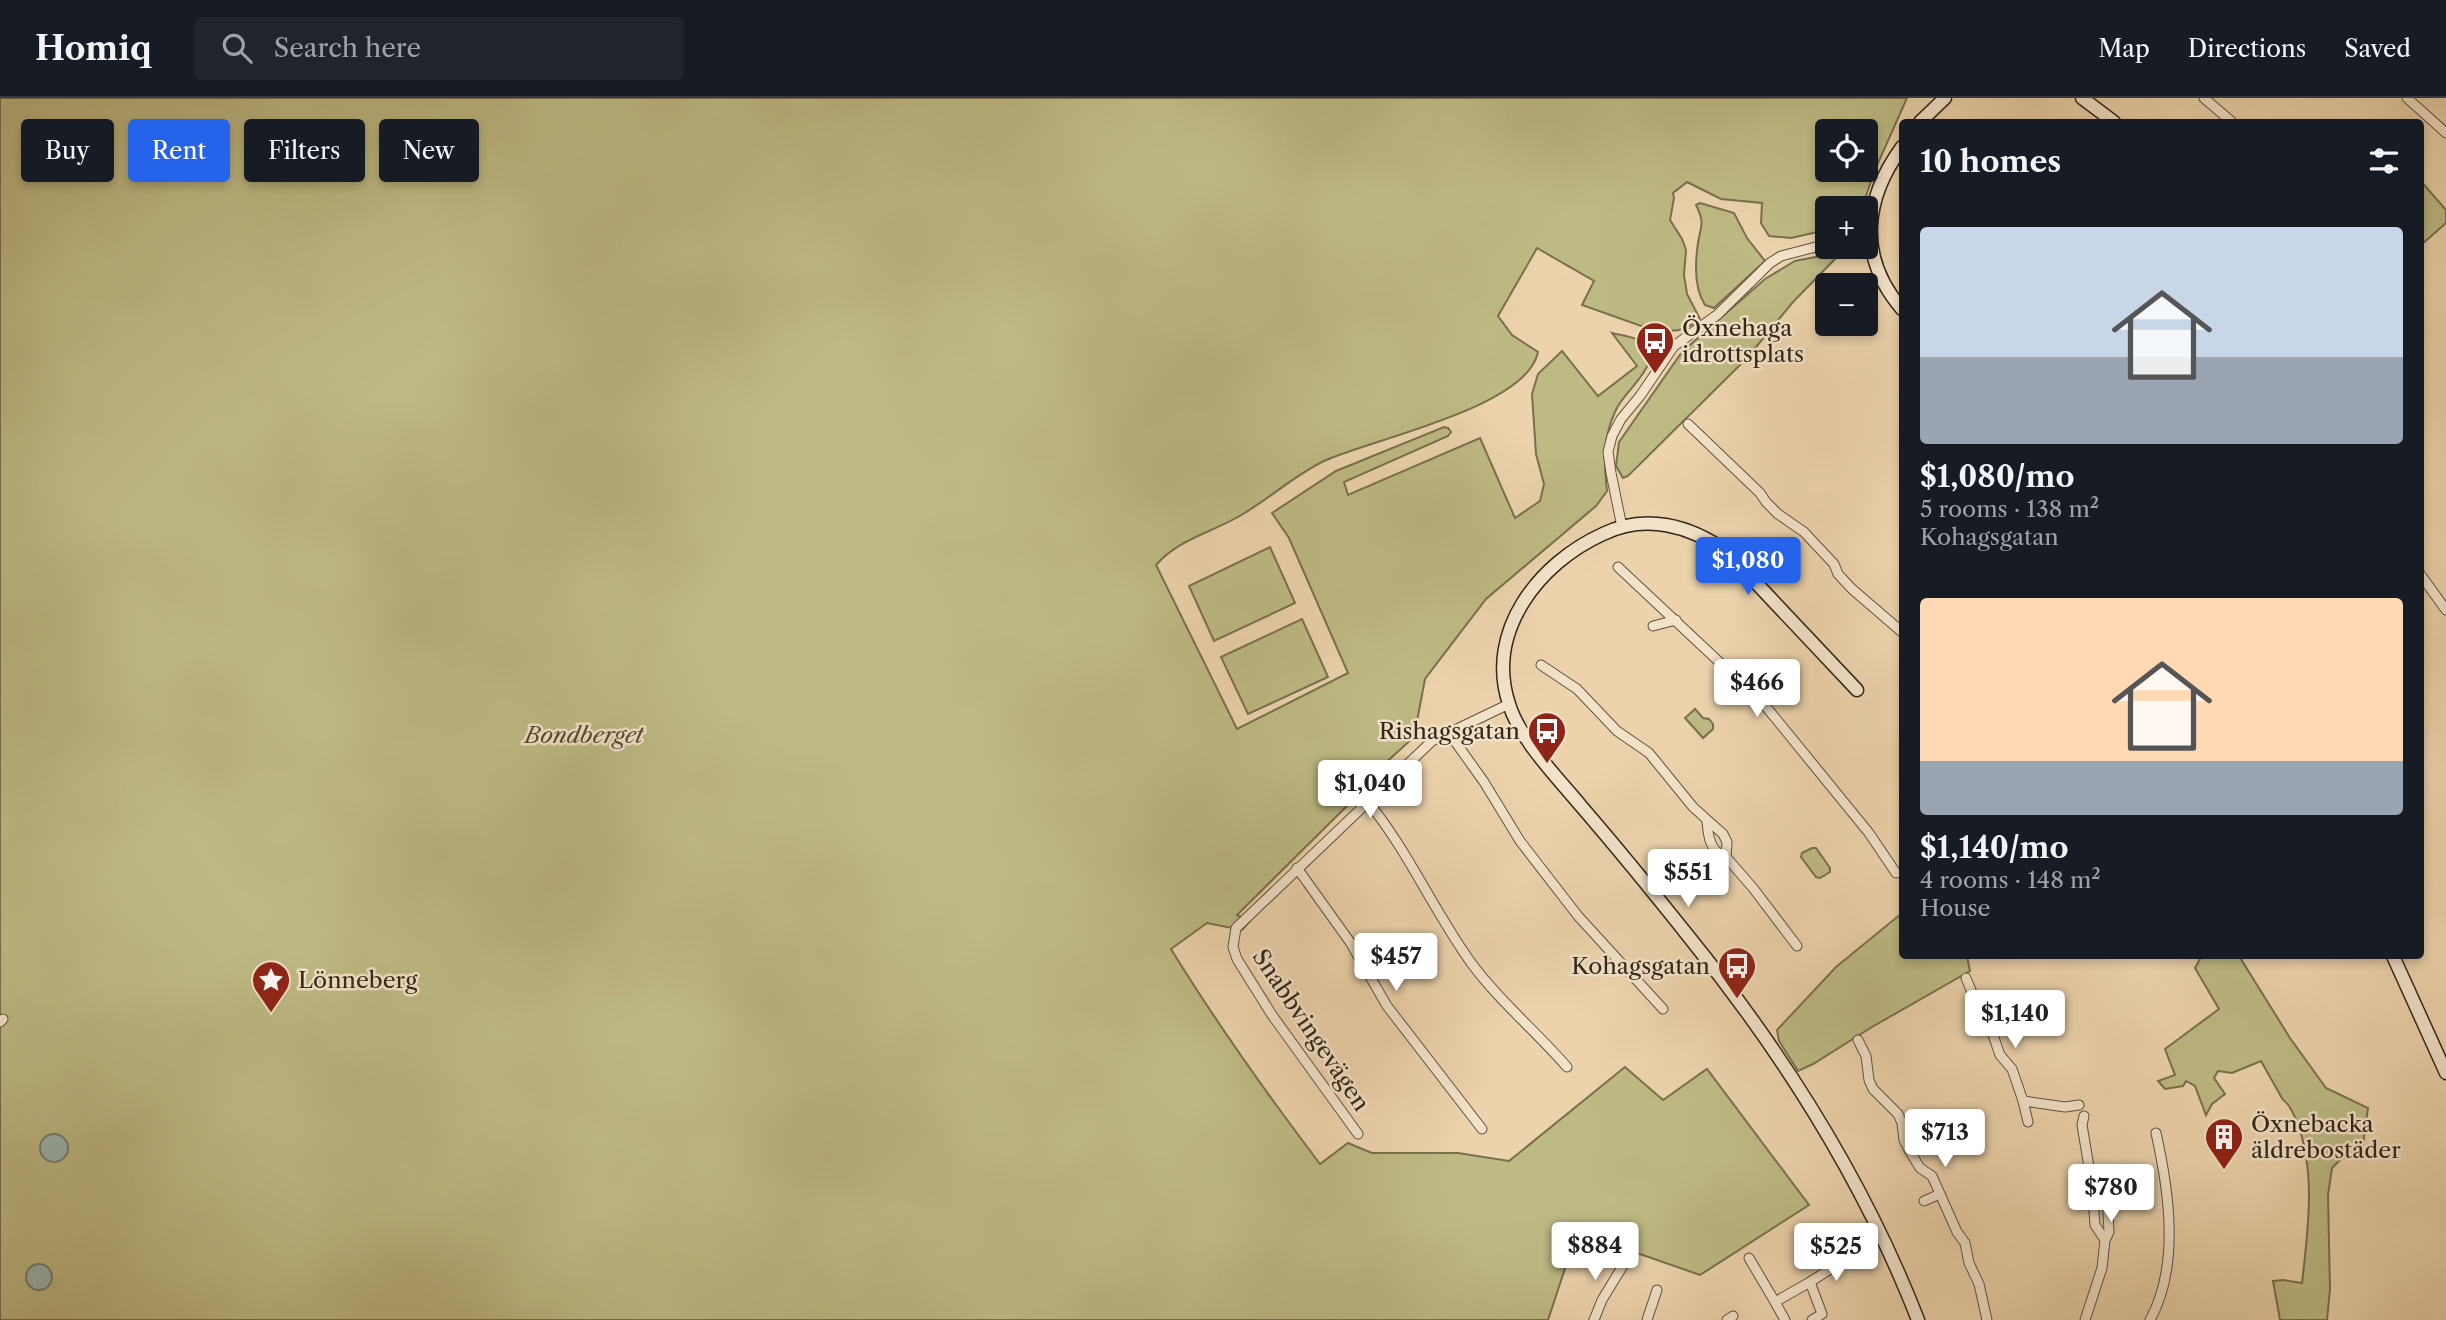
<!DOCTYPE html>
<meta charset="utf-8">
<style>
body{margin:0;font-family:"Libre Caslon Text",serif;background:#20242c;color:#f1f3f6;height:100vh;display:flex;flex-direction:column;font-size:26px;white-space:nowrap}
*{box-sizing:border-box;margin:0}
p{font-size:23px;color:#9ea1a6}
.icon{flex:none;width:38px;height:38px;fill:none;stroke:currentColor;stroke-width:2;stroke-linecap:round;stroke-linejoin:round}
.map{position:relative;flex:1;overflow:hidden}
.panel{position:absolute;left:1899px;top:21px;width:525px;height:840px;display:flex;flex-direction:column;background:#171b24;border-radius:7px;box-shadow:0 4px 10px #0003}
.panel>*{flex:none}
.guide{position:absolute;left:21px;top:21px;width:665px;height:63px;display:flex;gap:14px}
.fabs{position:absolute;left:1815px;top:21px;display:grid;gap:14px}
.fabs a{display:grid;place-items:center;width:63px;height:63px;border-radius:7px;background:#171b24;box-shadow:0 4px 10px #0003;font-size:35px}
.price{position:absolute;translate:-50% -60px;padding:0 16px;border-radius:7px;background:#fff;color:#222;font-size:23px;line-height:46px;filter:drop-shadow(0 2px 4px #0008)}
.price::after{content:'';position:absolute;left:50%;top:42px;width:21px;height:16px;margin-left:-10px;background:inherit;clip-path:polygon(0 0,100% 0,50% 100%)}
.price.current{background:#2563eb;color:#fff}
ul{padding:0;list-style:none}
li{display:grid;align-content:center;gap:14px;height:371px;padding:0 21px}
li span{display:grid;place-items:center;height:217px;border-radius:7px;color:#555}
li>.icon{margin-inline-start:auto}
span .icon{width:126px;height:126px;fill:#fffc;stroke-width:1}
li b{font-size:30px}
h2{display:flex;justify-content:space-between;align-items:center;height:84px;padding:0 21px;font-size:30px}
.chip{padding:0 24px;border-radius:7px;background:#171b24;box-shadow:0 4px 10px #0003;font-size:24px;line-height:63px}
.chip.current{background:#2563eb;color:#fff}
header{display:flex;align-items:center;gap:42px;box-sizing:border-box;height:98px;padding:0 35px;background:#171b24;border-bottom:2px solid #363941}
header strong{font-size:33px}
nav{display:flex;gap:38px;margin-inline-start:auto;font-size:24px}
.search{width:490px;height:63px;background:#20242c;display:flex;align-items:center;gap:18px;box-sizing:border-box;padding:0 24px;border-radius:7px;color:#9ea1a6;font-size:26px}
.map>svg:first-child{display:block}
</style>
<header>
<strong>Homiq</strong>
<div class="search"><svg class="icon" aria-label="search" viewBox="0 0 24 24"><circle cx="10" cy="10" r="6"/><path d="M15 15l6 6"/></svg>Search here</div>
<nav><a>Map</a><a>Directions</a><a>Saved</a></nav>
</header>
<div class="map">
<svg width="2446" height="1222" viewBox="0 0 2446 1222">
<rect width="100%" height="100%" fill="#ecd3ac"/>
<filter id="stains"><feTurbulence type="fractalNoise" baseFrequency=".00286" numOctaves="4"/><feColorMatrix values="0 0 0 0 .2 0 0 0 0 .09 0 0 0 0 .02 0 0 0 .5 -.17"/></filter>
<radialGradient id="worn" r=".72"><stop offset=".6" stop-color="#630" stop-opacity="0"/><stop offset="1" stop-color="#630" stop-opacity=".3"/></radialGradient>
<g fill="#beba84" stroke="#78704e" stroke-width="2" fill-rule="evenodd">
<path d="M0 0H1907L1874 74 1862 110H1827V132L1791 140 1769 138 1761 125 1762 105 1721 101 1687 84 1673 95 1674 100 1670 122 1682 141 1686 152 1684 177 1687 196 1700 221 1697 225 1679 232 1658 234 1582 207 1594 183 1537 150 1498 218 1512 237 1538 254C1527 310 1371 341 1324 363 1295 377 1270 400 1243 416 1214 434 1178 441 1156 467L1237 631 1348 575 1289 440 1272 415 1336 373 1444 329 1448 330 1451 334 1448 338 1344 384 1348 397 1480 340 1515 420 1540 403 1544 386 1536 356 1532 296 1538 276 1562 253 1598 298 1637 268 1612 235C1624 238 1646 240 1650 253 1654 270 1626 294 1618 308 1613 317 1609 329 1607 339 1603 356 1605 376 1607 393L1596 408 1486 501 1425 581 1414 639 1361 687 1363 692 1237 817 1250 823 1242 832 1207 825 1171 851C1217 926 1267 996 1320 1066L1348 1045 1372 1055H1458L1509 1063 1625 969 1663 1002 1707 971 1809 1107 1700 1177 1577 1134 1548 1222H0ZM1827 33H1866V72H1827Z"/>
<polygon points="2420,82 2446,112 2446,125 2420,148"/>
<path d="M1700 105 1734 115 1747 140 1765 163 1714 210 1705 207C1694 190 1695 165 1698 145 1701 127 1705 125 1696 107Z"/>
<polygon points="1836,155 1837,158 1835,161 1793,204 1747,260 1628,378 1623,380 1616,368 1619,344 1682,254 1765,181 1795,163"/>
<polygon points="1270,449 1295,505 1214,543 1189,488"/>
<polygon points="1302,521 1328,579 1248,616 1221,559"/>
<polygon points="1695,611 1703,620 1709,621 1713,626 1713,631 1703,640 1685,620"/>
<polygon points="1812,750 1816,750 1830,770 1830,774 1820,780 1816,779 1801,759 1802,755"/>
<polygon points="1902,815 1902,858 1967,858 1970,873 1872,929 1813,966 1798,973 1779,943 1777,932 1836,869"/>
<path d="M2199 858H2239L2290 940 2326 990 2368 1010 2363 1046 2360 1055 2341 1061 2332 1070 2328 1097 2330 1191 2327 1222H2280L2273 1183 2283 1182 2302 1185C2308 1131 2317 1071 2295 1019 2291 1012 2290 1006 2283 1002L2261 963 2232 975 2218 973 2214 980 2225 996 2212 1006 2206 1017 2195 988 2186 983 2183 988 2165 991 2158 983 2175 977 2165 951 2219 911 2195 870 2200 861Z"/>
</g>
<g fill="#9ab6b1" stroke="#707d74" stroke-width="2">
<circle cx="54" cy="1050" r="14"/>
<circle cx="39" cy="1179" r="13"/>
</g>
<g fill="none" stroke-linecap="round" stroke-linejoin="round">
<defs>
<g id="street">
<polyline points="2204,0 2232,24"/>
<polyline points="2407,0 2446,35"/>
<polyline points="1688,326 1760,395 1766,404 1778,416 1804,434 1834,466 1838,476 1852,491 1902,534"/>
<polyline points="1622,429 1611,375 1608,354 1612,338 1621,321 1640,298 1674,248 1717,217 1770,165 1781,158 1827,146"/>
<polyline points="1618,469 1763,605 1869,735 1896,775"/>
<polyline points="2420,476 2446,512"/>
<polyline points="1653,528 1676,522"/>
<polyline points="1541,567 1577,591 1617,633 1649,655 1693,709 1723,736 1727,744 1726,759 1753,790 1797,848"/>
<polyline points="1449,635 1484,684 1520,743 1578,818 1663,911"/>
<path d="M1368 704C1409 754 1434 814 1472 866 1500 904 1536 933 1567 969"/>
<path d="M1707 723C1708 738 1710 754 1726 759"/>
<polyline points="1297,770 1350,844 1387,908 1482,1031"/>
<polyline points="1966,880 1980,914 1991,931 2000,957 2012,971 2023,1003 2065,1009 2079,1007"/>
<polyline points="0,924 3,921"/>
<polyline points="1858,942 1866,958 1869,982 1873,991 1898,1016 1902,1025 1904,1042 1909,1052 1920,1070 1932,1078 1957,1134 1965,1145 1969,1165 1979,1186 1987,1222"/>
<polyline points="2023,1003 2028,1024"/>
<polyline points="2084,1018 2082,1027 2092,1087 2095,1127 2105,1142 2102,1170 2085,1222"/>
<polyline points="1358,1036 1272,917 1237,861 1233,849 1236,830 1432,643 1509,606"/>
<polyline points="1924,1103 1940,1096"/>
<polyline points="2105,1142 2109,1134 2106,1079"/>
<polyline points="1749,1160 1775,1204"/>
<polyline points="1810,1184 1846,1161"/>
<polyline points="1594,1222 1602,1202 1627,1161"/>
<polyline points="1647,1222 1657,1192"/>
<polyline points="1727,1222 1733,1218"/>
<polyline points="1785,1222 1775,1204 1810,1184 1822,1216 1812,1222"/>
<path d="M2150 1222C2180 1168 2169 1093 2156 1035"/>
</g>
<g id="secondary">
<polyline points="2082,0 2114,24"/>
<polyline points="1920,24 1945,0"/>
<path d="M1902 49C1864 101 1857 159 1902 211"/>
<path d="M1857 592 1726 453C1690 428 1646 415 1603 436 1539 465 1485 533 1509 606 1520 642 1557 679 1581 708 1618 751 1654 795 1689 839 1783 955 1864 1083 1918 1222"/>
<polyline points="2393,858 2446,975"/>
</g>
</defs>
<use href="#street" stroke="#60523e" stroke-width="11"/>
<use href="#secondary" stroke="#322719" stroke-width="15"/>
<use href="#street" stroke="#f3e2c9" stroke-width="9"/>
<use href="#secondary" stroke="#f3e2c9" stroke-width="12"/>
</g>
<defs>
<symbol id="bus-pin" viewBox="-11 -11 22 30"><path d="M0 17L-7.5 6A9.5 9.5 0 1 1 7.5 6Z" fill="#8f2418" stroke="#f3e2c9"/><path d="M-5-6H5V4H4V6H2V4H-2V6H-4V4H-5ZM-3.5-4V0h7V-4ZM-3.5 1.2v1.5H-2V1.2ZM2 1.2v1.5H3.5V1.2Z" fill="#fff"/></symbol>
<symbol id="sight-pin" viewBox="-11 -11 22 30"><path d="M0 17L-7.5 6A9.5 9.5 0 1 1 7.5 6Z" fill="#8f2418" stroke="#f3e2c9"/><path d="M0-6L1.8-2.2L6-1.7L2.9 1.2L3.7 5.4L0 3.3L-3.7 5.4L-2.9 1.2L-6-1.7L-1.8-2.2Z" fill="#fff"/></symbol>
<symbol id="building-pin" viewBox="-11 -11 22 30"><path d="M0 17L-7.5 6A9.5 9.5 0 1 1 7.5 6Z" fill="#8f2418" stroke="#f3e2c9"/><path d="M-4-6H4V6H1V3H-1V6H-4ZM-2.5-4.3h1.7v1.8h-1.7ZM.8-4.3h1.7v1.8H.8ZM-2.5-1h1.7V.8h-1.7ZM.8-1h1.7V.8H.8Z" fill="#fff"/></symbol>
</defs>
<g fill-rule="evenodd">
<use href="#bus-pin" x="1633" y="221" width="44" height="60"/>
<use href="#bus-pin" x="1525" y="611" width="44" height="60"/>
<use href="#bus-pin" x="1715" y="846" width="44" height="60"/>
<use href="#sight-pin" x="249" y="860" width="44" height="60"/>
<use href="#building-pin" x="2202" y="1017" width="44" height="60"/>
</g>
<g text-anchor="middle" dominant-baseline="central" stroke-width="5" stroke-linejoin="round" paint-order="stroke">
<g font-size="23" fill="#322719" stroke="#f3e2c9" text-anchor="start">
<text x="1682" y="230">Öxnehaga<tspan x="1682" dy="26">idrottsplats</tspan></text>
<text x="1520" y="633" text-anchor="end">Rishagsgatan</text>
<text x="1710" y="868" text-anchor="end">Kohagsgatan</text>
<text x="298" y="882">Lönneberg</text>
<text x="2251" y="1026">Öxnebacka<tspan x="2251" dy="26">äldrebostäder</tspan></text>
</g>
<g font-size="23" font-style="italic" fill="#554c34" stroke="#f3e2c9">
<text x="584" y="637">Bondberget</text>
</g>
<g font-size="23" fill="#322719" stroke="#f3e2c9">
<text transform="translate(1311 932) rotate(56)">Snabbvingevägen</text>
</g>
</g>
<rect width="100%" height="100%" filter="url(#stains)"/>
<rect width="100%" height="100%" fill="url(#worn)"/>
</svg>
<div class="fabs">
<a><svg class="icon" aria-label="locate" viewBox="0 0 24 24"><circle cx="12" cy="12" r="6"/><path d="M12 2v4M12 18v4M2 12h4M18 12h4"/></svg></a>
<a>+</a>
<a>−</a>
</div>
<b class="price current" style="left:1748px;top:499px">$1,080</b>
<b class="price" style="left:1757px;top:621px">$466</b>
<b class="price" style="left:1370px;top:722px">$1,040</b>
<b class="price" style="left:1688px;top:811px">$551</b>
<b class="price" style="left:1396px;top:895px">$457</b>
<b class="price" style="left:2015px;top:952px">$1,140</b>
<b class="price" style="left:1945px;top:1071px">$713</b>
<b class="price" style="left:2111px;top:1126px">$780</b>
<b class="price" style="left:1595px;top:1184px">$884</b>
<b class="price" style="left:1836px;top:1185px">$525</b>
<div class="guide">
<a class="chip">Buy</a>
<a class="chip current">Rent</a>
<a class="chip">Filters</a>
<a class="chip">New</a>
</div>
<section class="panel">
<h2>10 homes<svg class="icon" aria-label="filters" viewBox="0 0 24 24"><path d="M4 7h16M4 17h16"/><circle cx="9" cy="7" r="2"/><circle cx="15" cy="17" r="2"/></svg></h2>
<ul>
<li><span style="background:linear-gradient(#c9d6e8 60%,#9aa5b1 0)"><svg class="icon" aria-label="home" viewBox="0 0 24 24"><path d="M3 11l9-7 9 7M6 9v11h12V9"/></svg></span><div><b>$1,080/mo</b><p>5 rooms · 138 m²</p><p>Kohagsgatan</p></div></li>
<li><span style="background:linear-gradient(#ffd9b3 75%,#9aa5b1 0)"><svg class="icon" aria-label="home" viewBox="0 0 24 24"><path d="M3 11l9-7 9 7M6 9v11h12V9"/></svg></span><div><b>$1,140/mo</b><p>4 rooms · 148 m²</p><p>House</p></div></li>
</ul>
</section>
</div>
